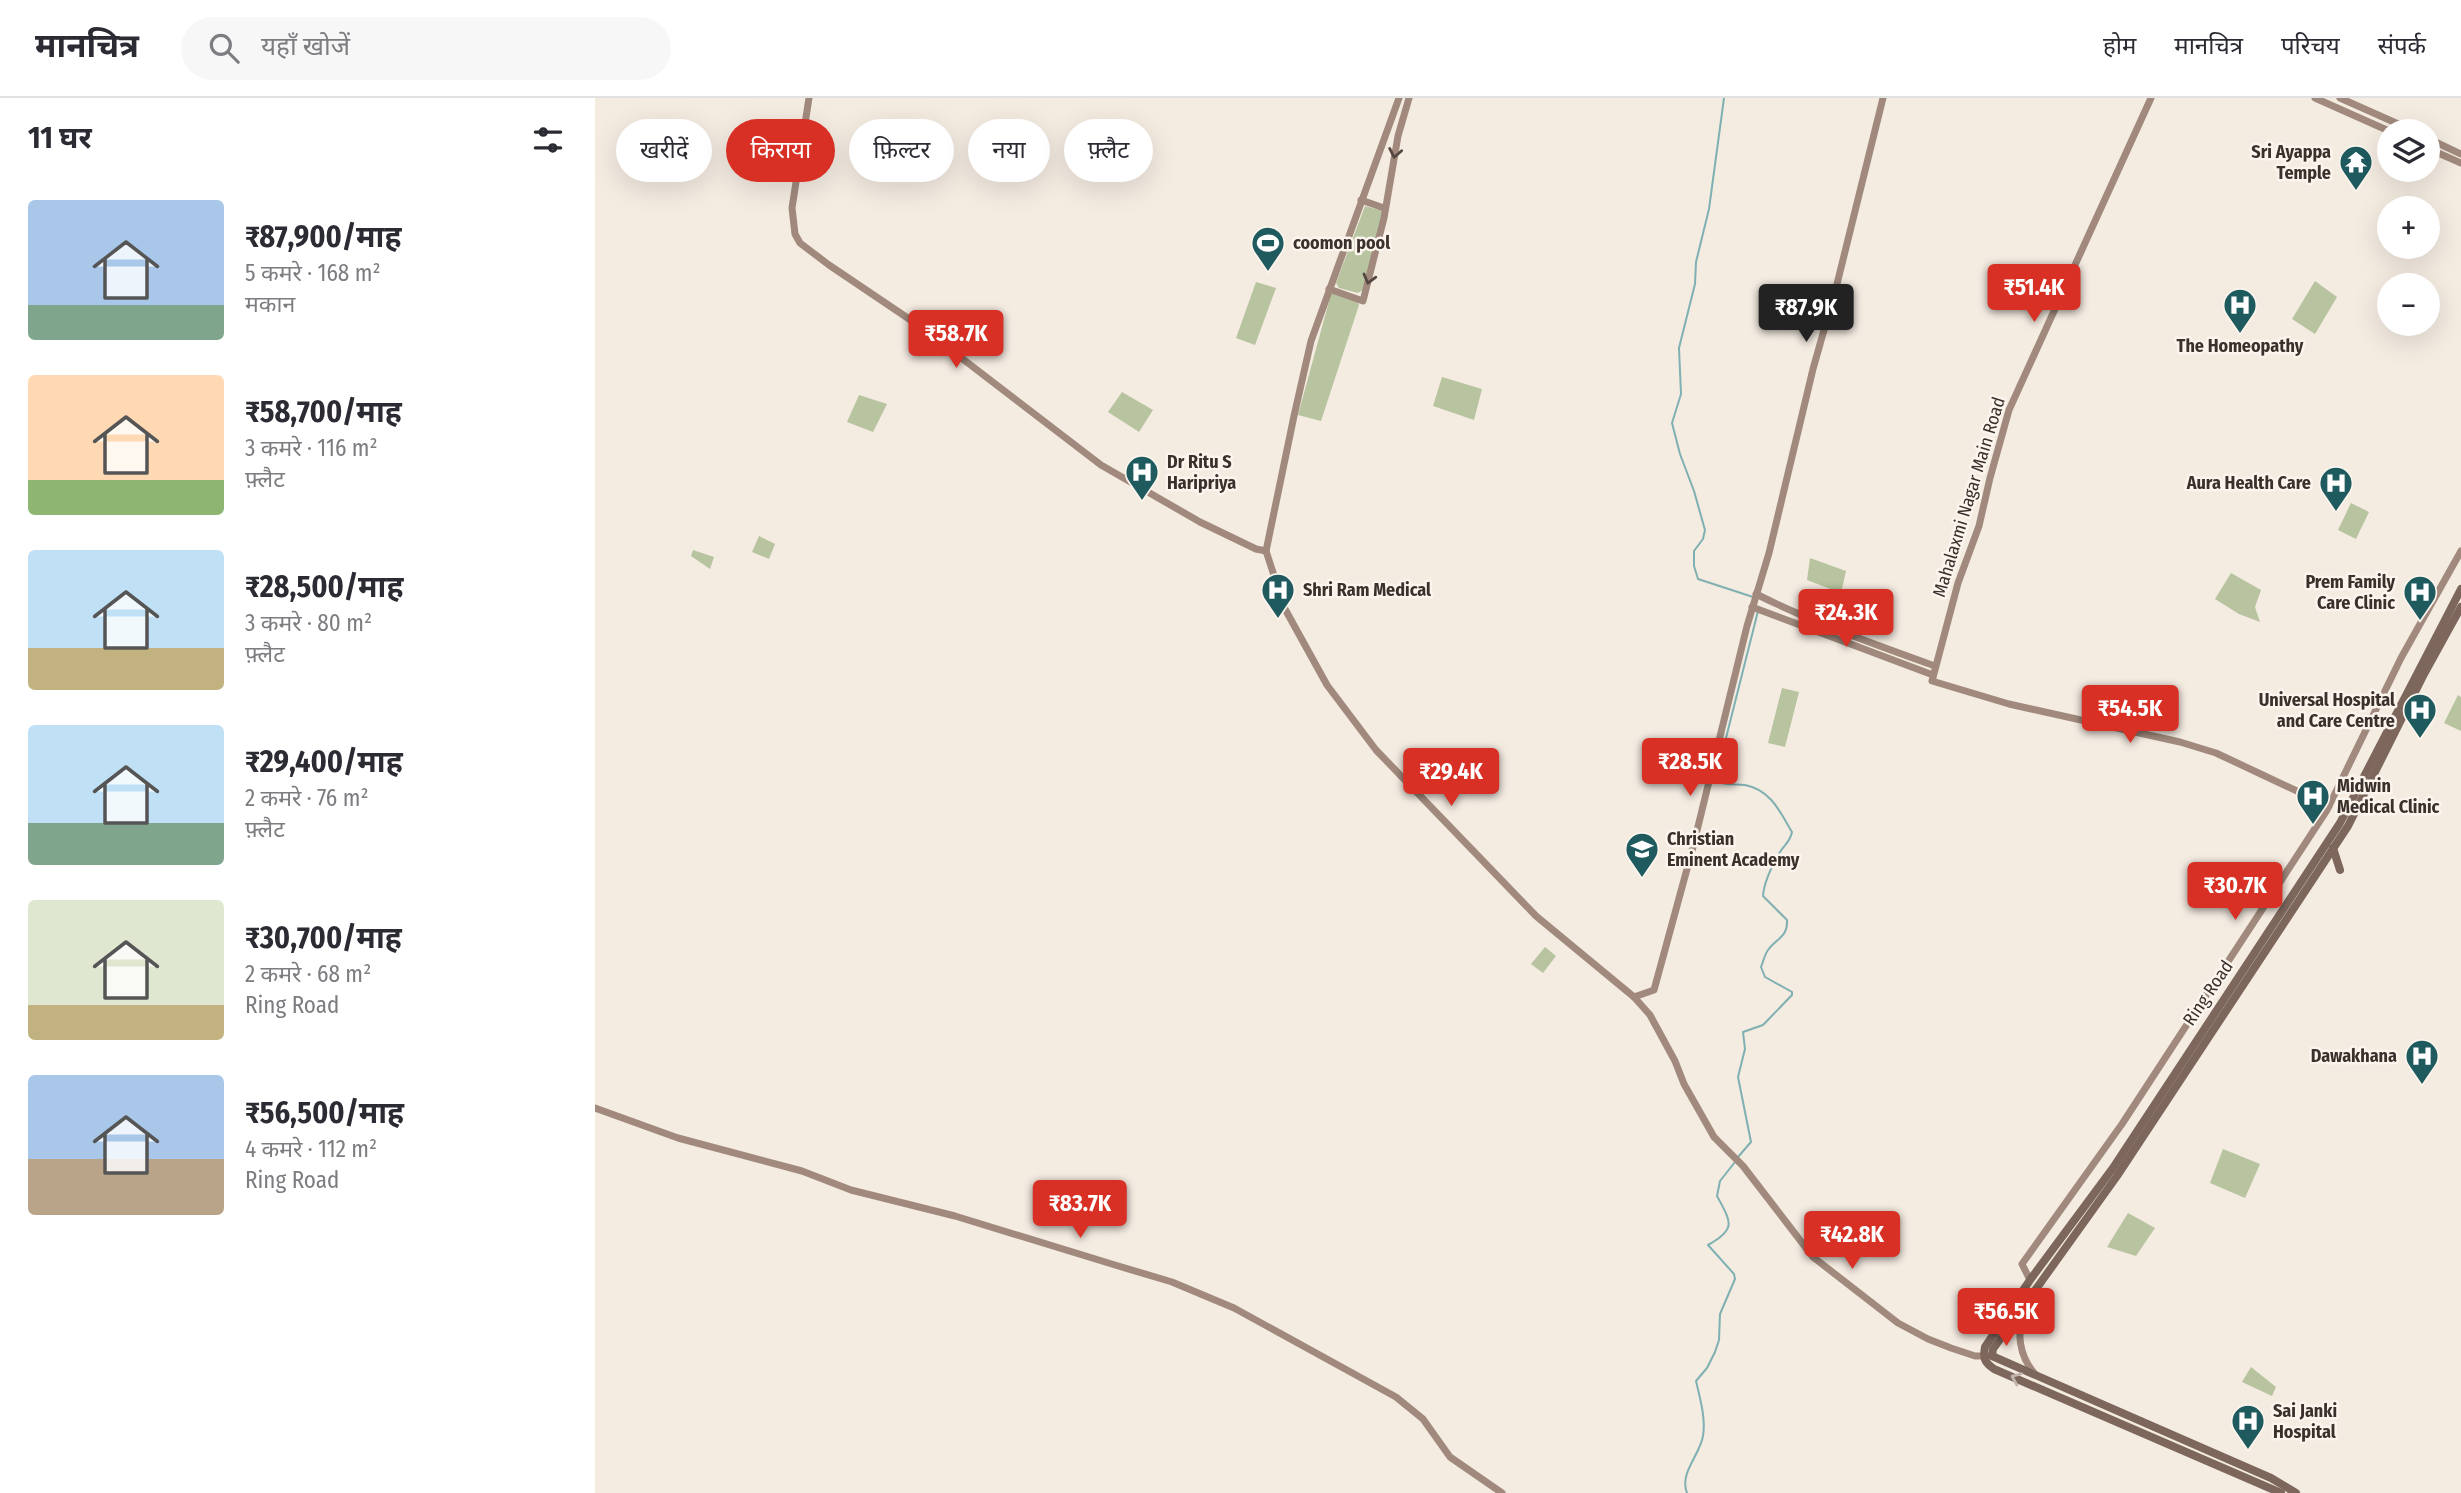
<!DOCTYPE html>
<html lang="hi">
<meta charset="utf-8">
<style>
body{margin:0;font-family:"Fira Sans Condensed","Noto Sans Devanagari",sans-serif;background:#f7f7f7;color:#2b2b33;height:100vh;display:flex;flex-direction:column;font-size:26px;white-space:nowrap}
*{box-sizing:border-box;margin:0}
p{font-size:23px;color:#7c7c81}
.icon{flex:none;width:38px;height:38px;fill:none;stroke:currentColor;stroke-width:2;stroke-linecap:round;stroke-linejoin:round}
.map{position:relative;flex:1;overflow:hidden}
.side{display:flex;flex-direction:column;background:#fff;width:595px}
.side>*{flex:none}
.guide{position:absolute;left:21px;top:21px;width:665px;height:63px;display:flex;gap:14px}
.controls{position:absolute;left:1782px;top:21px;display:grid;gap:14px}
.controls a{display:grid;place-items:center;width:63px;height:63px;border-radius:50%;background:#fff;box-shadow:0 7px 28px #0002;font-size:35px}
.price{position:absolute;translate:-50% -60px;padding:0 16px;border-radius:7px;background:#d93025;color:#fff;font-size:23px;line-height:46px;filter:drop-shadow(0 2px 4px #0008)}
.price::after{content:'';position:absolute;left:50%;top:42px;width:21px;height:16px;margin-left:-10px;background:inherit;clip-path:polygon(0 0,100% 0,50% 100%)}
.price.selected{background:#222;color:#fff}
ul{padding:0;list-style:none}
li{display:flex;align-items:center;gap:21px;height:175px;padding:0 28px}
li span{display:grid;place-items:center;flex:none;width:196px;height:140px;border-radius:7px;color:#555}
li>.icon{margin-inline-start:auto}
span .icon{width:84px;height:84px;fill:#fffc;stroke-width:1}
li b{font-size:30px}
h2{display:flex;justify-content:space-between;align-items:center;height:84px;padding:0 28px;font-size:30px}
.chip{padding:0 24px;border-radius:32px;background:#fff;box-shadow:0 7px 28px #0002;font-size:24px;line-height:63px}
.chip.selected{background:#d93025;color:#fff}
header{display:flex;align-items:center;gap:42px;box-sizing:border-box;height:98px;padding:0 35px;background:#fff;border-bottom:2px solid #e1e1e2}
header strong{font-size:33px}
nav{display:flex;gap:38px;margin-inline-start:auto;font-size:24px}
.search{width:490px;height:63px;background:#f7f7f7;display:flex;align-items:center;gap:18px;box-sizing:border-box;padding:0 24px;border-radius:38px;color:#7c7c81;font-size:26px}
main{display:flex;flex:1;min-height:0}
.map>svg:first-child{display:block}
</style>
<header>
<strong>मानचित्र</strong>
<div class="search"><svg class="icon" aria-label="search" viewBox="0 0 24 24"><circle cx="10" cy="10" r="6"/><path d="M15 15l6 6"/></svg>यहाँ खोजें</div>
<nav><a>होम</a><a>मानचित्र</a><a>परिचय</a><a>संपर्क</a></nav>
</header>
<main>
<section class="side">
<h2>11 घर<svg class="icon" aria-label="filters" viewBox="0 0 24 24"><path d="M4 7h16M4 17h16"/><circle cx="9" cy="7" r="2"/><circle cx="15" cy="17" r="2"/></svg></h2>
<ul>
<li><span style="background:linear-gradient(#a9c7e8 75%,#7fa58c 0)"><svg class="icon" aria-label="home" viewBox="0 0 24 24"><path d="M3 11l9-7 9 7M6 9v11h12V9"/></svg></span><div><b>₹87,900/माह</b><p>5 कमरे · 168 m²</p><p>मकान</p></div></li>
<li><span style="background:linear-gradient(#ffd9b3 75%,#8fb573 0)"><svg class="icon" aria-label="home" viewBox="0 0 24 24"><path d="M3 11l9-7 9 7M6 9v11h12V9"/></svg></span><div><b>₹58,700/माह</b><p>3 कमरे · 116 m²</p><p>फ़्लैट</p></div></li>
<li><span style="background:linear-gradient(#bfe0f5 70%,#c2b280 0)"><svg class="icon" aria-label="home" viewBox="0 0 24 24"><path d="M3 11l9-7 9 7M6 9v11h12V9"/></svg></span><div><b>₹28,500/माह</b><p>3 कमरे · 80 m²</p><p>फ़्लैट</p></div></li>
<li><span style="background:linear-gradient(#bfe0f5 70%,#7fa58c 0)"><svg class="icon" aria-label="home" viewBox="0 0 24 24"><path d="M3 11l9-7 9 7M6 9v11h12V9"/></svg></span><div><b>₹29,400/माह</b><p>2 कमरे · 76 m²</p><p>फ़्लैट</p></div></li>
<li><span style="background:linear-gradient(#dfe7d0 75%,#c2b280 0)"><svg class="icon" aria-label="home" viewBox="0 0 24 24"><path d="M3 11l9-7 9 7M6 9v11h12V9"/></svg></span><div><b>₹30,700/माह</b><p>2 कमरे · 68 m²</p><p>Ring Road</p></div></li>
<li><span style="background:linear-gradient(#a9c7e8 60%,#b9a48a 0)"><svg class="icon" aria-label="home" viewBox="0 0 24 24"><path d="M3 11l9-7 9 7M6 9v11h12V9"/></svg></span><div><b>₹56,500/माह</b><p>4 कमरे · 112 m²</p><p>Ring Road</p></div></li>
</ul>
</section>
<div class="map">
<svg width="1866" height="1395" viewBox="0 0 1866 1395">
<rect width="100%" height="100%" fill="#f4ebe1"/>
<g fill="#b8c4a0">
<polygon points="770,108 788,113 769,191 763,195 744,190 741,185"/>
<polygon points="1720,183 1742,199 1720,236 1697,221"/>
<polygon points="661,184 681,190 660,247 641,240"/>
<polygon points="740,195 762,203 764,207 726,323 703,317 736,196"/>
<polygon points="847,279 887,291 879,322 838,308"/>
<polygon points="527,294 558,312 544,334 513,314"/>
<polygon points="264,297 292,306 278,334 252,324"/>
<polygon points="1756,405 1774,414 1761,441 1743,432"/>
<polygon points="164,438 180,446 174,461 157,454"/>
<polygon points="98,452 119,459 115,471 96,458"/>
<polygon points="1215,460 1251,473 1246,495 1212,482"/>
<polygon points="1636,475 1666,492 1660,509 1665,524 1644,516 1620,501"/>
<polygon points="1187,590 1204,594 1190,649 1173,645"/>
<polygon points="1863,597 1866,599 1866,633 1849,625"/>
<polygon points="873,655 895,663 888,680 867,670"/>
<polygon points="950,849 961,858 948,875 936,866"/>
<polygon points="1628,1051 1665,1066 1650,1100 1615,1085"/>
<polygon points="1533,1115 1560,1130 1541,1158 1512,1149"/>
<polygon points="1656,1269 1681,1289 1677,1298 1647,1284"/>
</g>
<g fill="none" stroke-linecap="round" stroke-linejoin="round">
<g stroke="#7fb0b2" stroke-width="2">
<polyline points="1129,0 1114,111 1101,164 1100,186 1084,250 1086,296 1077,325 1085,356 1099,393 1110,432 1108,441 1099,453 1099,468 1103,481 1158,499"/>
<polyline points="1131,640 1163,513"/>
<path d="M1127 656 1122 679 1127 685C1135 687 1142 686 1150 687 1176 692 1185 714 1197 734 1195 744 1190 746 1185 754 1178 766 1169 784 1168 798L1192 822C1193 839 1182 840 1173 852 1170 856 1168 864 1166 869L1170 879 1197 894V897L1168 927 1148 934 1150 951 1143 979 1156 1044 1143 1059"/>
<path d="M1092 1395C1084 1375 1105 1357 1108 1338 1111 1321 1105 1300 1101 1283L1112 1270 1120 1254 1124 1242 1125 1216 1140 1181 1139 1176 1113 1147C1142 1131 1136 1124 1122 1098L1125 1083 1140 1064"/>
</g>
<g stroke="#a18a7d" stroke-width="7">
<polyline points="214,0 197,110 200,136 205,145 234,167 326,229 506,367 605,424 661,451 671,453"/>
<polyline points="804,0 716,243 699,318 671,453 690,511 732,587 781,652 941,818 1039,899 1055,917 1080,963 1089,986 1119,1039 1148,1068 1218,1159 1303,1225 1333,1241 1356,1250 1380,1258 1395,1258"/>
<polyline points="1556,0 1414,312 1395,380 1384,428 1363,485 1337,583 1414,606 1585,644 1621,655 1734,708"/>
<polyline points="1720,0 1794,33"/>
<polyline points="1745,0 1819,33"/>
<polyline points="1832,40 1866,56"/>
<polyline points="1832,50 1866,65"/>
<polyline points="766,102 789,110"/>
<polyline points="734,191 768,203 789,120 803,38 814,0"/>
<path d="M1161 496C1219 525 1279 546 1340 568"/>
<polyline points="1157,509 1338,577"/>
<polyline points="1039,899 1059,892 1098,749 1152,528 1174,455 1218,271 1242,186 1288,0"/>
<polyline points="0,1010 83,1040 207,1073 256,1092 360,1118 520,1167 577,1184 639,1210 801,1299 828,1321 855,1359 907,1395"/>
<polyline points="1435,1182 1427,1166 1527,1026 1732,712 1806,560 1866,453"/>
<path d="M1427 1212C1423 1236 1423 1257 1440 1276"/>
</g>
<g stroke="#7d675c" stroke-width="8">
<polyline points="1738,750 1745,772"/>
<path d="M1686 1395 1399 1271C1389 1264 1388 1260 1390 1249L1435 1182 1518 1070 1745 725 1866 491"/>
<polyline points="1701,1395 1676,1380 1397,1258 1398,1251 1522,1078 1753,728 1829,576 1866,509"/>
</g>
</g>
<defs><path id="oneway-chevron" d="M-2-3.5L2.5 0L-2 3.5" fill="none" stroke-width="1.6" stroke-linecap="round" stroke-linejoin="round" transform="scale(1.75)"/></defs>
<g stroke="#544640">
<use href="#oneway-chevron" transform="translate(800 55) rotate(101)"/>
<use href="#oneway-chevron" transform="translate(774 181) rotate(105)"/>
</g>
<use stroke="#c2b5ac" href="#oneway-chevron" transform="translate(1421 1280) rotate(-157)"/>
<defs>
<symbol id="temple-pin" viewBox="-11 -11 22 30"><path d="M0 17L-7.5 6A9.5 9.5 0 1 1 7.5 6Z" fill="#1f5a5e" stroke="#fbf5ee"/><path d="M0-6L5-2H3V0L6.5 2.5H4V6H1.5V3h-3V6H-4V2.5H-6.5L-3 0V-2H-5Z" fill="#fff"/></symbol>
<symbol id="stadium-pin" viewBox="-11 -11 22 30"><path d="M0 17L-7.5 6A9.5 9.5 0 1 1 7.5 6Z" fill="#1f5a5e" stroke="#fbf5ee"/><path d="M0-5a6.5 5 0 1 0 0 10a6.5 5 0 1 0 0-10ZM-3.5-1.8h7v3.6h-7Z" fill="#fff"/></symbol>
<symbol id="hospital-pin" viewBox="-11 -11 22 30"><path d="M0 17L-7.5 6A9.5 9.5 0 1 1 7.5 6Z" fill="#1f5a5e" stroke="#fbf5ee"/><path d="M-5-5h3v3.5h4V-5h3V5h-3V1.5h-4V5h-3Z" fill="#fff"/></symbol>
<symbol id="university-pin" viewBox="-11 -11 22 30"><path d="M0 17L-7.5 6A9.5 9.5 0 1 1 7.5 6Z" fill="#1f5a5e" stroke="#fbf5ee"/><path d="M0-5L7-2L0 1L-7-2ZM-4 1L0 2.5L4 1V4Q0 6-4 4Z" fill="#fff"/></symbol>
</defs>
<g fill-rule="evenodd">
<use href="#temple-pin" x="1742" y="45" width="38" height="52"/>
<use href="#stadium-pin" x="654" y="126" width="38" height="52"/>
<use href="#hospital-pin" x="1626" y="188" width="38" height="52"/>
<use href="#hospital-pin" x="528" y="355" width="38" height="52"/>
<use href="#hospital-pin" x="1722" y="366" width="38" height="52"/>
<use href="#hospital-pin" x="664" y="473" width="38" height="52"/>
<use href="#hospital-pin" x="1806" y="475" width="38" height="52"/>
<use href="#hospital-pin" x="1806" y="593" width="38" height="52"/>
<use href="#hospital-pin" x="1699" y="679" width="38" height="52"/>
<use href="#university-pin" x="1028" y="732" width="38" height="52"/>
<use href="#hospital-pin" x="1808" y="939" width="38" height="52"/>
<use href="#hospital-pin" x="1634" y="1304" width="38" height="52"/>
</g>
<g text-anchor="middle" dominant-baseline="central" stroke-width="5" stroke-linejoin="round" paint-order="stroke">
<g font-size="18" font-weight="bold" fill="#3b302b" stroke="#fbf5ee" text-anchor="start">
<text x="1736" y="54" text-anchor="end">Sri Ayappa<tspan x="1736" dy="21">Temple</tspan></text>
<text x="698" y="145">coomon pool</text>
<text x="1645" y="248" text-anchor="middle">The Homeopathy</text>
<text x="572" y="364">Dr Ritu S<tspan x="572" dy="21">Haripriya</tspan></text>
<text x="1716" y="385" text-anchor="end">Aura Health Care</text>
<text x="1800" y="484" text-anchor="end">Prem Family<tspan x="1800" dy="21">Care Clinic</tspan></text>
<text x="708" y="492">Shri Ram Medical</text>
<text x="1800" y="602" text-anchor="end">Universal Hospital<tspan x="1800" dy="21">and Care Centre</tspan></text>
<text x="1742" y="688">Midwin<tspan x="1742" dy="21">Medical Clinic</tspan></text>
<text x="1072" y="741">Christian<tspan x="1072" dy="21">Eminent Academy</tspan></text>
<text x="1802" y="958" text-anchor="end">Dawakhana</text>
<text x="1678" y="1313">Sai Janki<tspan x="1678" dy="21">Hospital</tspan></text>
</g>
<g font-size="18" fill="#3b302b" stroke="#fbf5ee">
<text transform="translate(1374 399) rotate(-73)">Mahalaxmi Nagar Main Road</text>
<text transform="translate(1613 895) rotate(-56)">Ring Road</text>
</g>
</g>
</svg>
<div class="controls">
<a><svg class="icon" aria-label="layers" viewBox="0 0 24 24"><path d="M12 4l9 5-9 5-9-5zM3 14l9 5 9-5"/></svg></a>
<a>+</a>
<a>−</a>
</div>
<b class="price" style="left:1439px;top:226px">₹51.4K</b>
<b class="price selected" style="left:1211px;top:246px">₹87.9K</b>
<b class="price" style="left:361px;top:272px">₹58.7K</b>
<b class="price" style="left:1251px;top:551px">₹24.3K</b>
<b class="price" style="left:1535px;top:647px">₹54.5K</b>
<b class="price" style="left:1095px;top:700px">₹28.5K</b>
<b class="price" style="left:856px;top:710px">₹29.4K</b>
<b class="price" style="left:1640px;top:824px">₹30.7K</b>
<b class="price" style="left:485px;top:1142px">₹83.7K</b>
<b class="price" style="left:1257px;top:1173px">₹42.8K</b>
<b class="price" style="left:1411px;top:1250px">₹56.5K</b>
<div class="guide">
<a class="chip">खरीदें</a>
<a class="chip selected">किराया</a>
<a class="chip">फ़िल्टर</a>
<a class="chip">नया</a>
<a class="chip">फ़्लैट</a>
</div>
</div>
</main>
